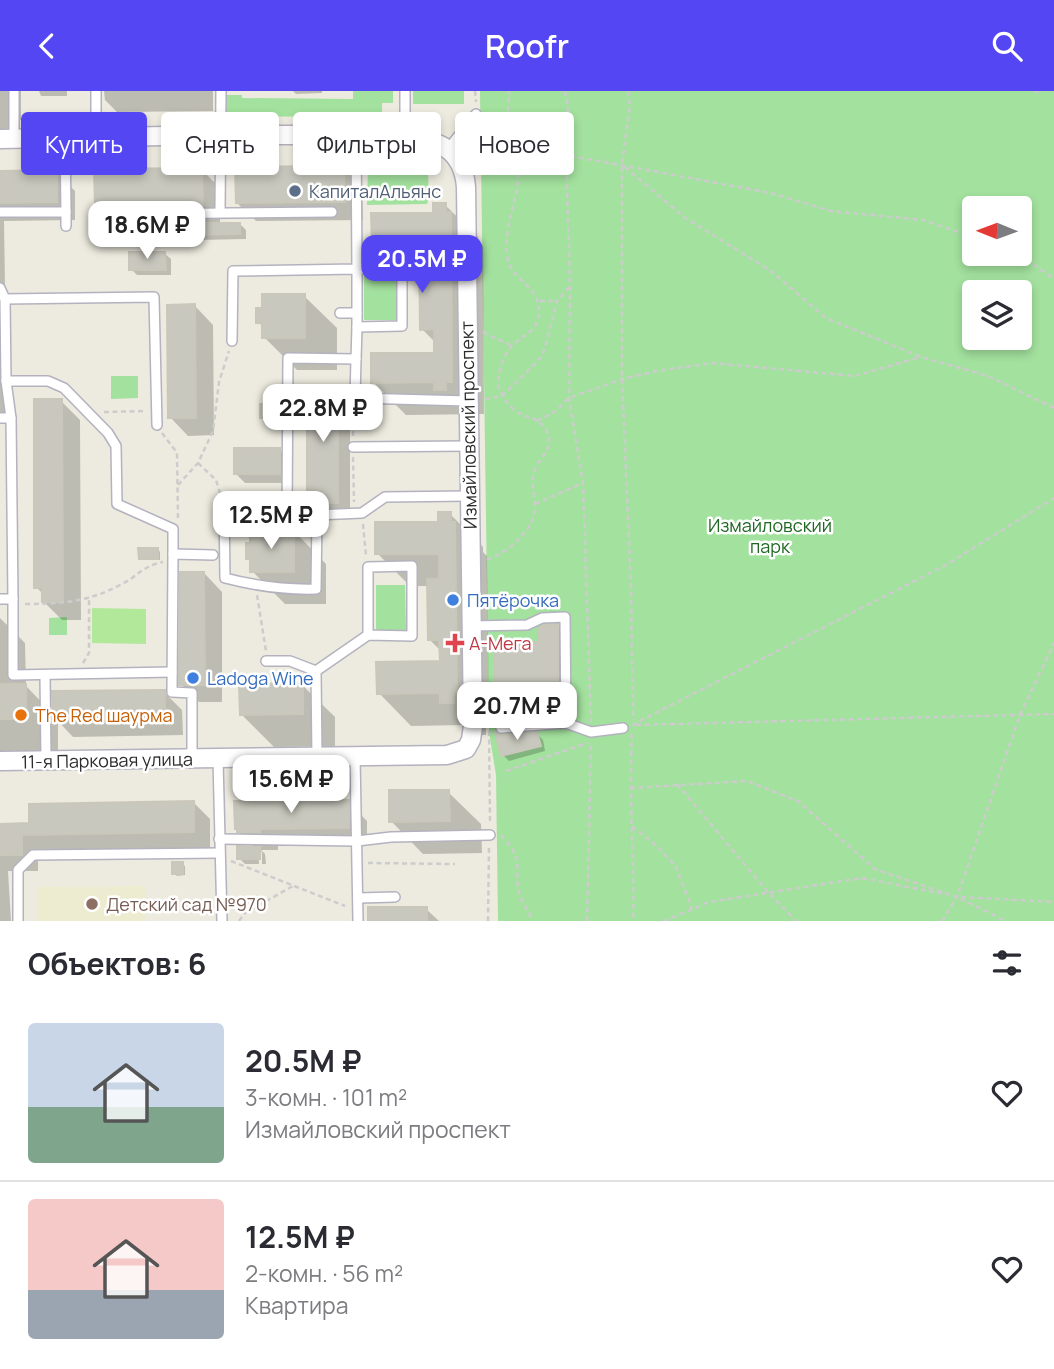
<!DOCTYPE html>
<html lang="ru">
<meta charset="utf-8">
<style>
body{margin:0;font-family:Manrope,sans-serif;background:#f2f2f3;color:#2b2b33;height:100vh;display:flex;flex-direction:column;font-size:26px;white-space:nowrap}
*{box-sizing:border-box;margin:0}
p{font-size:23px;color:#7c7c81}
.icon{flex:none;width:38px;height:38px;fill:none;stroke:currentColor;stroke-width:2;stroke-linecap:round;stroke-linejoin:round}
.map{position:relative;height:830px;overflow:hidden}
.side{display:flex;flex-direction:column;background:#fff;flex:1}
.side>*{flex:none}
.banner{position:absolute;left:21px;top:21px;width:700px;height:63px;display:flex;gap:14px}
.needle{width:46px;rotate:271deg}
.fabs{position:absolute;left:962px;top:105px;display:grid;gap:14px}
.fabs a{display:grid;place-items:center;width:70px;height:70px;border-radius:7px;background:#fff;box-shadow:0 4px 10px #0003;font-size:35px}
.price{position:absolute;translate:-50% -60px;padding:0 16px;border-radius:14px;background:#fff;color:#222;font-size:23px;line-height:46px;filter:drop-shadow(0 2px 4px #0008)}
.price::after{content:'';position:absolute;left:50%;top:42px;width:21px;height:16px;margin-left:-10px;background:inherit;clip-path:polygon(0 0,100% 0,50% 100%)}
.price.on{background:#5446f3;color:#fff}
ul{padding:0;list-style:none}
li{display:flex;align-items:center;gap:21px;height:175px;padding:0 28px}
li+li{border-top:2px solid #e1e1e2}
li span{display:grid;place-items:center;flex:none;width:196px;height:140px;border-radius:7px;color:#555}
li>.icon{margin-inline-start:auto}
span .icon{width:84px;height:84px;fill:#fffc;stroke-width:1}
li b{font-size:30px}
h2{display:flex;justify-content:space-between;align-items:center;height:84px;padding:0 28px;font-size:30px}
.chip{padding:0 24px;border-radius:7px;background:#fff;box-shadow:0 4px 10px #0003;font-size:24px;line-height:63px}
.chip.on{background:#5446f3;color:#fff}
header{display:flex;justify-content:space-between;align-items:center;height:91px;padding:0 28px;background:#5446f3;color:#fff;font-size:32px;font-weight:600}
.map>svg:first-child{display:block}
</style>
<header><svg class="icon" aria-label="back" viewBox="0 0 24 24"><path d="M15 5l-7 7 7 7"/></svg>Roofr<svg class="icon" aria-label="search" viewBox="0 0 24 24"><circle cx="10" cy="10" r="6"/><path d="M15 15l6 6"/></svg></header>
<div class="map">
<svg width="1054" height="830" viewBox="0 0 1054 830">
<rect width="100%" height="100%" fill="#edebdf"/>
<polygon fill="#eeecd0" points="146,795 146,830 38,830 38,796"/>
<g fill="#a3e19e" fill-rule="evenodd">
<polygon points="353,0 393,0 393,12 382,12 382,25 224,26 225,4 242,4 242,7 353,8"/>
<rect x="413" y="0" width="51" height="13"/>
<path d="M480 0H1054V830H498L496 684 489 641ZM975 117H1020V163H975ZM975 201H1020V247H975Z"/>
<polygon points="368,76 428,78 429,108 427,113 367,114"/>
<rect x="364" y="183" width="33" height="46"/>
<polygon points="111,285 138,285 138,307 111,308"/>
<polygon points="376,494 405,494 406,539 376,540"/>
<polygon points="67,526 67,544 49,544 49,527"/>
</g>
<polygon fill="#b2e89a" points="92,517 146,518 146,553 92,552"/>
<g fill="#0003">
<polygon points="0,0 21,0 21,29 17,29 17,40 0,40"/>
<polygon points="39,0 67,0 67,5 41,5"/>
<polygon points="104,0 213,0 213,20 117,21 105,9"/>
<polygon points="293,0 322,0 322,2 296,3"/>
<polygon points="344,76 362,95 363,129 256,130 237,112"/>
<polygon points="202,79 220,97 220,134 240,133 246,139 246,148 197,149 191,143 191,131 115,132 97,113"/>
<polygon points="56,81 75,100 75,129 4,130 5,196 0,197 0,82"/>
<polygon points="445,114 478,146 478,150 483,155 484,323 406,324 373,291 436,264 435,251 422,238 421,186 406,186 373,154 435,123"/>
<polygon points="165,163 171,168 171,184 137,184 131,178"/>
<polygon points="304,205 337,237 337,279 297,279 264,246 264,237 258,231"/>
<polygon points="195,215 213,234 214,344 188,345 170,326"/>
<polygon points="0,217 10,227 11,333 0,333"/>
<polygon points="337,296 350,309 350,424 322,424 309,412"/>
<polygon points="61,310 80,329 81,529 62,529 44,511 44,504 36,496"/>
<polygon points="273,315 276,318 276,329 265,329 262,326"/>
<polygon points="280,359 289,368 289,392 245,392 236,383"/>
<polygon points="450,423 483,456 483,461 487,465 489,634 486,634 486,644 475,644 464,634 411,635 379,602 441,572 441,560 429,548 429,495 410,495 377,462 440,432"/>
<polygon points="294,440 326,473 326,513 285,513 252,480 252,472 247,467"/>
<polygon points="158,458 160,461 160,469 143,469 140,467"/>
<polygon points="204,482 222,501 222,611 199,611 181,593"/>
<polygon points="0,527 25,552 26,595 54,624 164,601 182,619 183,644 73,646 58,630 58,660 0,660"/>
<polygon points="557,535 564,542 565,631 503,639 497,633 497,552 540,552"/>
<polygon points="302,594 335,626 335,655 274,656 241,623"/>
<polygon points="537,643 543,649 545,660 509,670 503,664"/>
<polygon points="448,701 481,733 482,762 423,763 391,730"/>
<polygon points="193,711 210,728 210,757 38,760 38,780 8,780 11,830 0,830 0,734 31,734"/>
<polygon points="348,711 367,730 367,755 278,755 278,759 261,759 265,763 266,773 262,773 262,761 258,761 259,773 245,773 239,767 255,757 239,741"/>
<polygon points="182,773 185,775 185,784 177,785 174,782"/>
<polygon points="370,818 426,818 439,830 370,830"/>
</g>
<g fill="#c9c8be" stroke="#c9c7b9" stroke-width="2">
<polygon points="344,75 345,111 236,112 235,76"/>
<polygon points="202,77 203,115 189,115 189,113 95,114 94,78"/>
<polygon points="57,79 57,111 0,112 0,80"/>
<polygon points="433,112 446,112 446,121 451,121 452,291 446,291 446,299 434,299 434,291 371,292 371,262 434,262 434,238 420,239 419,154 372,154 371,122 433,122"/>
<polygon points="189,129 203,129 203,132 240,132 240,143 189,144"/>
<polygon points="129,161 165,161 166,179 129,179"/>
<polygon points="262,203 305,203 305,247 262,247 262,232 256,232 256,217 262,217"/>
<polygon points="195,213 196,327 168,327 167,214"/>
<polygon points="338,294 338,412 307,412 307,295"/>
<polygon points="34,308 62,308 63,511 42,511 42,497 34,497"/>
<rect x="260" y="313" width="14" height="14"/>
<rect x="234" y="357" width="46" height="26"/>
<polygon points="438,421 451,421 451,431 455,431 457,602 454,602 454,612 440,612 440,602 377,603 376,571 440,570 439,549 428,549 427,488 439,488 439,463 375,463 375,431 438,431"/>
<polygon points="250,438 294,439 294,481 250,481 250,468 246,468 246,452 250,452"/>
<polygon points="138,457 158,457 158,468 139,468"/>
<polygon points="180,481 204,481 205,594 179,594"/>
<polygon points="558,533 559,626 500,630 495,633 495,551 538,551 538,537 544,534"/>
<polygon points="303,592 303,623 240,624 239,593"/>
<rect x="0" y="593" width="26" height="35"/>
<polygon points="165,599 165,626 53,628 52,600"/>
<polygon points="495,641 502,644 537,641 541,655 501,665"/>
<polygon points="389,699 449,699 450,730 389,731"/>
<polygon points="349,709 349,737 260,738 260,742 237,741 237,738 235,738 234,710"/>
<polygon points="194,710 194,741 22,744 22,764 0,764 0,733 29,732 29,713"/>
<polygon points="237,755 260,756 260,768 237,768"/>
<rect x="172" y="771" width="11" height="12"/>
<rect x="368" y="816" width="59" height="14"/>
</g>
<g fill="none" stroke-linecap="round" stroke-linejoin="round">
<defs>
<g id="lane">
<polyline points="14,0 14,47"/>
<polyline points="405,0 405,44"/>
<polyline points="96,45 96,0"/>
<polyline points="448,58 476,23"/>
<polyline points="0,121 66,121 65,46"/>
<polyline points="66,121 66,135"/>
<polyline points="220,121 221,0"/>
<polyline points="125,123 332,121"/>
<polyline points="0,197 5,208 154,206 157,334"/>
<polyline points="5,208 6,290 11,327"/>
<polyline points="340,222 357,222"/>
<polyline points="232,250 233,180 357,178 357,236 402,235 402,177 357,178 356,44"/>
<polyline points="356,268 357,236"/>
<polyline points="6,290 48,290 64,297 108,342 116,355 117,413 173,438 173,463"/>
<polyline points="0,327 11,327 13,508"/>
<polyline points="353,356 468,355"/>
<polyline points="287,424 288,267 356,268 355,307 468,310"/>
<path d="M317 424H287L273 413H224L225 487C256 495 284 499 316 498L317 424 362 422 385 406 469 405"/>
<polyline points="0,508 13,508 13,584 172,581"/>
<polyline points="471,535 527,534 542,527 565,526 566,632"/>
<polyline points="266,570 290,570 316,580"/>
<polyline points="45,584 46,669"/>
<polyline points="501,637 566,632 591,641 623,637"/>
<polyline points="317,666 316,580 368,544 412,545 412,475 368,476 368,544"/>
<polyline points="355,666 358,830"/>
<polyline points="192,668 192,602 172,601 173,463 213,464"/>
<polyline points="218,668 222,830"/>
<polyline points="219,748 357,750 391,746 490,744"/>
<polyline points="359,807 395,806"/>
<polyline points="18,830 18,779 33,764 219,762"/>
</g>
<path id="street" d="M0 48 221 44H405C439 50 463 58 466 96L473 635 471 649 466 658 447 664 0 670"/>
</defs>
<use href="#lane" stroke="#b4b2bf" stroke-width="12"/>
<use href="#street" stroke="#b4b2bf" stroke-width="21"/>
<g stroke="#ccc" stroke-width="2.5" stroke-dasharray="5 3.5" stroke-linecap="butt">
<polyline points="475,0 476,11"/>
<polyline points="565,0 568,14 566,64 570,194 569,307 583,392 591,631"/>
<polyline points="628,0 630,14 622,74 622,288 631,497 633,629"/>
<polyline points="1034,0 1043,0"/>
<polyline points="476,42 477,70"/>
<polyline points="477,63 566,64 771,102 831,120 923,129 975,147"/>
<polyline points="625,76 684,126 771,180 826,227 921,266 988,285 1054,317"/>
<polyline points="1020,163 1054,188"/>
<polyline points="540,210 557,210"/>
<polyline points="483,241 512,255"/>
<polyline points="485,308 502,305 538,270 544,260 557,210 570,195"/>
<polyline points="104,321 146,320"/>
<polyline points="537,330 556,320 569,307 622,288 657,280 713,272 854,285 921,266"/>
<polyline points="162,342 177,362 178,429"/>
<polyline points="353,345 353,317"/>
<polyline points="353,366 354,411"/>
<polyline points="198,372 216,389 220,402"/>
<polyline points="178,394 198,372 213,340 219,291 229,260"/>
<polyline points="535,413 583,392"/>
<polyline points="363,433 366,465"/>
<path d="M487 469C509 460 535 440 535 414 535 403 530 391 534 381 540 365 557 356 545 337 538 326 526 327 517 321 508 316 502 303 498 295 499 280 501 267 512 255 522 244 537 241 539 224 541 193 510 191 507 164 504 139 515 114 518 90 519 74 508 64 507 49 506 33 509 16 509 0"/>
<polyline points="257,504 266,560"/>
<path d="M25 513C61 513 88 511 120 494 139 485 140 476 163 471"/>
<polyline points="83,572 89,562 89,507"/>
<polyline points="632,634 946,474 1054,407"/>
<polyline points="636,634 1054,623"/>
<polyline points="489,640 490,731"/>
<path d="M632 643C629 705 634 767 633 830"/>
<polyline points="506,680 587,652"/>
<polyline points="677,693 768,801 796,830"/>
<polyline points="630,697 747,690 798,710 875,778 957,806 1006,830"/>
<polyline points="632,735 658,756 676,776 692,818"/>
<path d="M501 744C527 772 512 776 520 805 523 814 531 820 531 830"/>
<polyline points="231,770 345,815"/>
<polyline points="368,772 455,773"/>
<polyline points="961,806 1054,811"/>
<polyline points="239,830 245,822 293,795"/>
<polyline points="488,830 489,756"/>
<polyline points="587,830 591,651"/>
<polyline points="664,830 709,811 862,787 944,803"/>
<polyline points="942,830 957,806 1020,624 1054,552"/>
</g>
<use href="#lane" stroke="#fff" stroke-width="9"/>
<use href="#street" stroke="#fff" stroke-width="18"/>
</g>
<circle fill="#5c6f8a" stroke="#fff" stroke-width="2.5" cx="295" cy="100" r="7"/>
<g fill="#3f7fe0" stroke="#fff" stroke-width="2.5">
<circle cx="453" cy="509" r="7"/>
<circle cx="193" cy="587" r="7"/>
</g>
<path fill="#e0444e" stroke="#fff" stroke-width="2.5" d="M451.5 541.5h7v7h7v7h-7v7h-7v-7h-7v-7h7z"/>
<circle fill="#e8710a" stroke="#fff" stroke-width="2.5" cx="21" cy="624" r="7"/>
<circle fill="#8d6e63" stroke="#fff" stroke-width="2.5" cx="92" cy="813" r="7"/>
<g text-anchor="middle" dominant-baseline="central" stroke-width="5" stroke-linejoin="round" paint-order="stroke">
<g font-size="18" fill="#4e5e75" stroke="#fff" text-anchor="start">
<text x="309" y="100">КапиталАльянс</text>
</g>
<g font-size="18" fill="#2c2c2c" stroke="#fff">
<text transform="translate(468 334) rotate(-91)">Измайловский проспект</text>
<text transform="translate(107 669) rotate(-1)">11-я Парковая улица</text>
</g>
<g font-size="18" fill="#1e6822" stroke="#fff">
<text x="770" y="434">Измайловский<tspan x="770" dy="21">парк</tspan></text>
</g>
<g font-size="18" fill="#366cbe" stroke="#fff" text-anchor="start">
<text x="467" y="509">Пятёрочка</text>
<text x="207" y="587">Ladoga Wine</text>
</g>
<g font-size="18" fill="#be3a42" stroke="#fff" text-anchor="start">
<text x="469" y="552">А-Мега</text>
</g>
<g font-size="18" fill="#c56008" stroke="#fff" text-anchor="start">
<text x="35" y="624">The Red шаурма</text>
</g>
<g font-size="18" fill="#785e54" stroke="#fff" text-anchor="start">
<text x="106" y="813">Детский сад №970</text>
</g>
</g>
</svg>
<div class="fabs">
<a><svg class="needle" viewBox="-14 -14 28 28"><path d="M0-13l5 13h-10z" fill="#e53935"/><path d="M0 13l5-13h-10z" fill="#7c7c81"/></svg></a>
<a><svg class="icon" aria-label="layers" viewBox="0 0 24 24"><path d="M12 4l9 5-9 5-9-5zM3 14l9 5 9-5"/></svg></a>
</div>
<b class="price" style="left:147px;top:170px">18.6M ₽</b>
<b class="price on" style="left:422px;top:204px">20.5M ₽</b>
<b class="price" style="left:323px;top:353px">22.8M ₽</b>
<b class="price" style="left:271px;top:460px">12.5M ₽</b>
<b class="price" style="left:517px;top:651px">20.7M ₽</b>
<b class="price" style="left:291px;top:724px">15.6M ₽</b>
<div class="banner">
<a class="chip on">Купить</a>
<a class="chip">Снять</a>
<a class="chip">Фильтры</a>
<a class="chip">Новое</a>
</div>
</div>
<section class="side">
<h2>Объектов: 6<svg class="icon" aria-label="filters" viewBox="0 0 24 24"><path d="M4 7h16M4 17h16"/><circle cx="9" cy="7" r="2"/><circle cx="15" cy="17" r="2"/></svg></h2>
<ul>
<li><span style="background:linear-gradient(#c9d6e8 60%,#7fa58c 0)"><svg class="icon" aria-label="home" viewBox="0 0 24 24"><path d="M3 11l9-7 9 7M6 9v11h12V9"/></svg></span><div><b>20.5M ₽</b><p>3-комн. · 101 m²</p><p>Измайловский проспект</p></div><svg class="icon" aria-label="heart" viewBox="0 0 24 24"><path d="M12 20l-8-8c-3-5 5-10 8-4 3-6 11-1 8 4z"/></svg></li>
<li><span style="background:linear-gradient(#f6c9c9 65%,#9aa5b1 0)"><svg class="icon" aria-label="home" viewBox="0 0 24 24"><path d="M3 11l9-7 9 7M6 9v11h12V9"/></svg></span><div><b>12.5M ₽</b><p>2-комн. · 56 m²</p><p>Квартира</p></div><svg class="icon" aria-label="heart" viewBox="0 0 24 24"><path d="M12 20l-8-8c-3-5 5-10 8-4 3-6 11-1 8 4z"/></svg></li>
</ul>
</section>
